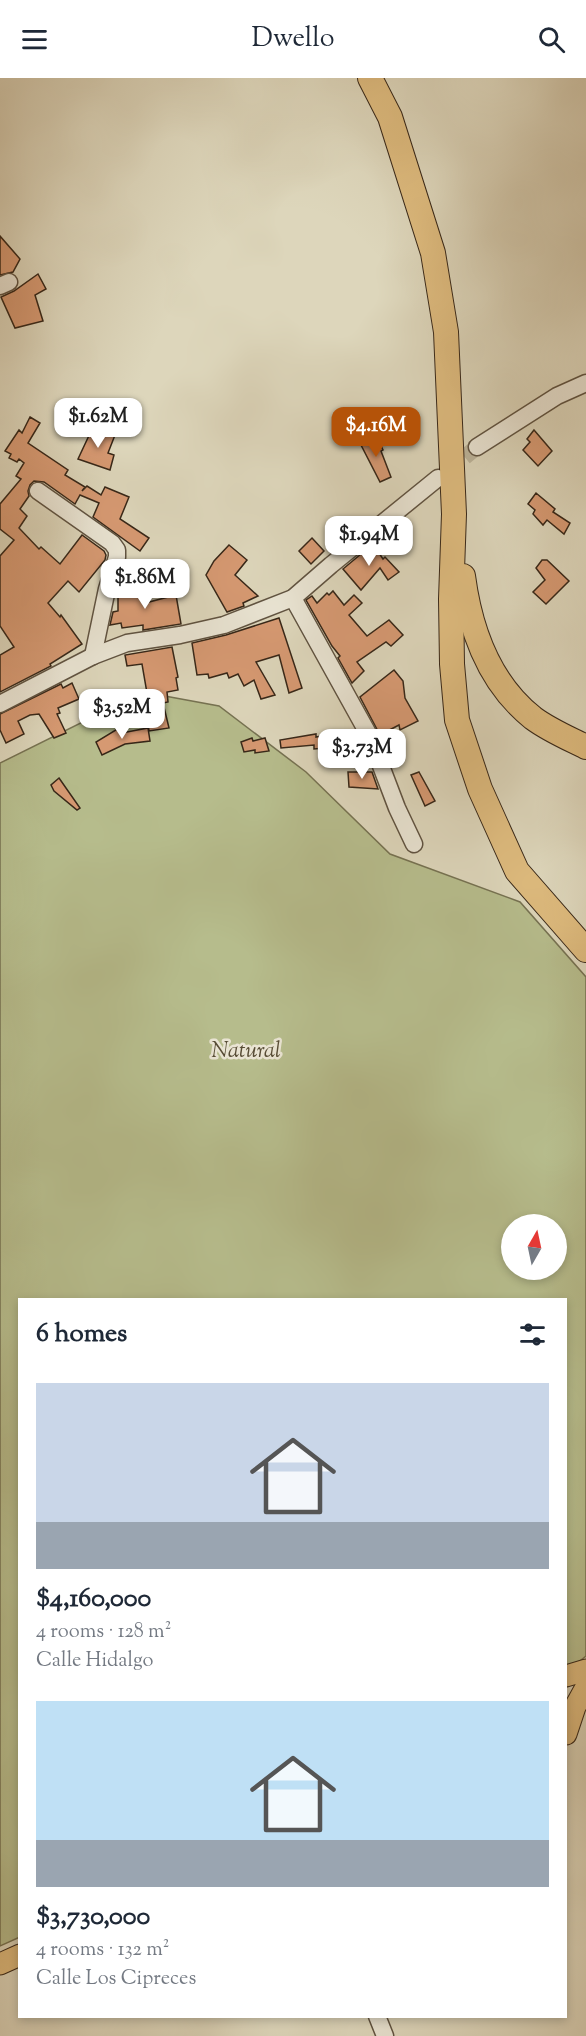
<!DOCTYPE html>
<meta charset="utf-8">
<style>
body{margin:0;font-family:"Sorts Mill Goudy",serif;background:#f6f6f7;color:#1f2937;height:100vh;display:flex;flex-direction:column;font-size:22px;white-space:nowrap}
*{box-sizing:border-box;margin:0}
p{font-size:20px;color:#747a83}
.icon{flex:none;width:33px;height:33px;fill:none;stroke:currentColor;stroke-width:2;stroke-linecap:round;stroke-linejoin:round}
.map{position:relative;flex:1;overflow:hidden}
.details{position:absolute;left:18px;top:1220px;width:549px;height:720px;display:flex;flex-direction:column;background:#fff;border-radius:0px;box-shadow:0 3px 9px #0003}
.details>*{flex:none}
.needle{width:39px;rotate:9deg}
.fabs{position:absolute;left:501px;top:1136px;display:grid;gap:12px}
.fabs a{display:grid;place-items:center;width:66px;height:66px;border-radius:50%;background:#fff;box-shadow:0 3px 9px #0003;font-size:30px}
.price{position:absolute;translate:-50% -51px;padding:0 14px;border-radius:12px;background:#fff;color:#222;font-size:20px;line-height:39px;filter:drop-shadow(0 2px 3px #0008)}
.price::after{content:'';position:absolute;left:50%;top:36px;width:18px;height:14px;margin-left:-9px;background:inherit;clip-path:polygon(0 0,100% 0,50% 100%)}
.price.active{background:#b45309;color:#fff}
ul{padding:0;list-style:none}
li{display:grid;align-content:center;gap:12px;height:318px;padding:0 18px}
li span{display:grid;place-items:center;height:186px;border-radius:0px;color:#555}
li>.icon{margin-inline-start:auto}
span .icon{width:108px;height:108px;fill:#fffc;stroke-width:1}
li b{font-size:26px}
h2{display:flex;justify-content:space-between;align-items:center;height:72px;padding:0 18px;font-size:26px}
header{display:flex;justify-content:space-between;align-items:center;height:78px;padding:0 18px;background:#fff;font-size:27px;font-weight:600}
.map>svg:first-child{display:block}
</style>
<header><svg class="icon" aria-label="menu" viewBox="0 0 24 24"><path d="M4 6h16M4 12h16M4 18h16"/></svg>Dwello<svg class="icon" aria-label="search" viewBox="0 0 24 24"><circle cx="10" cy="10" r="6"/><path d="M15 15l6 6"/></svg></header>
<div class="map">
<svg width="586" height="1958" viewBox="0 0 586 1958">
<rect width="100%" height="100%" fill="#ddd6bb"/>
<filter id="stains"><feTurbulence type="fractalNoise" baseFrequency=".00333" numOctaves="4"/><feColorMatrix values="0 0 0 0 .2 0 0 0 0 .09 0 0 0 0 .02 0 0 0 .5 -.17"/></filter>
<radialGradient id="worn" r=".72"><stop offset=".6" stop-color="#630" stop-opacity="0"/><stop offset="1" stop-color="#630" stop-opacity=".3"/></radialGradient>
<path fill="#b6bc8c" stroke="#767252" stroke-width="1.5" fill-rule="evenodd" d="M143 614 219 628 306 694 390 776 520 824 586 899V1578L566 1594V1221H20V1859L0 1868V685ZM512 1146H556V1191H512Z"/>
<g fill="#d69972" stroke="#372718" stroke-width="1.5">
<polygon points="0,158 20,181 13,194 0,197"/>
<polygon points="38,196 46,211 35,217 43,243 15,250 1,219 14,213"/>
<polygon points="30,339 40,345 28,365 68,392 65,397 85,409 82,413 87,408 101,417 105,409 129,419 120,441 149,460 140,473 93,439 99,425 80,417 75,426 44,404 34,403 30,407 28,413 29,418 20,431 27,438 19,450 39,471 41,469 60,486 82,457 104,473 106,477 105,482 79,514 68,503 48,525 60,539 61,537 82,566 50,586 51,588 0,614 0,577 14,569 0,548 0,478 14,462 0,451 0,426 21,401 16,398 24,385 19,381 17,384 9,380 11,376 5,373 19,352 22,355"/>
<polygon points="93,349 115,357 108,375 114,377 110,392 78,381"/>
<polygon points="534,352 552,373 538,388 523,372 530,364 527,361"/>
<polygon points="376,357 383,372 381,373 391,399 380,404 360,365"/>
<polygon points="536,415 555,431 553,434 570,445 564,456 547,442 543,447 533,436 535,432 528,426"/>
<polygon points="312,460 324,473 311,486 299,473"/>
<polygon points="373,466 383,481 385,479 399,494 388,502 380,490 361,512 343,491"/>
<polygon points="229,467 247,482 235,497 258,518 243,525 244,528 227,534 206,497 214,483"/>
<polygon points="542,482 547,482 569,503 546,526 533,514 545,502 536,490"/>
<polygon points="147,510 149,524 176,517 181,546 143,552 143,547 122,550 121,545 110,547 113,534 118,533 118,511"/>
<polygon points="333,513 344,527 354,517 362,525 349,537 367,558 389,542 403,557 391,568 386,564 357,584 364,593 352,605 338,580 340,578 332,568 306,522 312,518 317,525 327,515 329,517"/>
<polygon points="279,540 302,610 289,615 279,577 256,584 275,617 261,621 254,602 244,608 238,596 229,600 227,595 209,600 208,596 197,597 192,565 226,557"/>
<polygon points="172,569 178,599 176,600 178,612 167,614 168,624 163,625 169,650 149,653 144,615 147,615 142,586 127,588 125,577"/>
<polygon points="394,592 403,603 405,620 418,643 400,652 399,647 380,657 360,619"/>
<polygon points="72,605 79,621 58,630 60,635 57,636 66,655 54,660 39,636 30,637 18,643 24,656 6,665 0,652 0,636 61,606 63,610"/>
<polygon points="119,650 122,655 148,650 150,663 125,666 102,677 96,664"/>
<polygon points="354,652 360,663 348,665 348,668 314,671 314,667 281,670 280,662 316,656 316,659"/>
<polygon points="252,660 253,663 265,660 269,673 255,675 255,672 244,674 241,664"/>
<polygon points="348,694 372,694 378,711 349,709"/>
<polygon points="419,694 435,723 425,728 411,697"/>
<polygon points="59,700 80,730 77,732 54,713 51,707"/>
</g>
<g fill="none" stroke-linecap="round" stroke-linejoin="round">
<polyline stroke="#bcb39a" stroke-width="16" stroke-dasharray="16 8" stroke-linecap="butt" points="446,394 477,369"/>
<defs>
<g id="minor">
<polyline points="0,208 9,204"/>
<polyline points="477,369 557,318 586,305"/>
<polyline points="38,413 112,465 117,472 117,479 107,511 93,578"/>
<polyline points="293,520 370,659 397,730 414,766"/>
<polyline points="0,626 93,578 127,565 180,557 224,547 293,520 331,487 438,400"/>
<polyline points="377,1938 385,1958"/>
</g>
<g id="major">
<polyline points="566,1598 586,1592"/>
<polyline points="566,1656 575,1629 586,1609"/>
<polyline points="0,1886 20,1877"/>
</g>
<g id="highway">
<polyline points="370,0 390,39 433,175 446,254 454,436 451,521 452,586 457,642 480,711 517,793 586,872"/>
<path d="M463 498C470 551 489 605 533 640 549 652 568 660 586 669"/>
</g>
</defs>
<use href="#minor" stroke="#605341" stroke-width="19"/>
<use href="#major" stroke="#372718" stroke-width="23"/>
<use href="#highway" stroke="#372718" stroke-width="26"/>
<use href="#minor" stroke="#e9e4d3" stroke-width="16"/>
<use href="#major" stroke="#debb7e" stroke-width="21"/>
<use href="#highway" stroke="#debb7e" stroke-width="24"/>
</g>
<g text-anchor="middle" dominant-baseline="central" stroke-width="5" stroke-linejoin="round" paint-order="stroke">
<g font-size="22" font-style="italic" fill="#574c35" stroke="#e9e4d3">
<text x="246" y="974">Natural</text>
</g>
</g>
<rect width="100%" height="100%" filter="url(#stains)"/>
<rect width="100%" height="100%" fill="url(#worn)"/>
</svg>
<div class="fabs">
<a><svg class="needle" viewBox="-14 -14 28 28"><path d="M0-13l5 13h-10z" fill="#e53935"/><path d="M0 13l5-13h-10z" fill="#747a83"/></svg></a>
</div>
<b class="price" style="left:98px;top:371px">$1.62M</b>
<b class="price active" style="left:376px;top:380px">$4.16M</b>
<b class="price" style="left:369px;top:489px">$1.94M</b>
<b class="price" style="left:145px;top:532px">$1.86M</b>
<b class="price" style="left:122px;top:662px">$3.52M</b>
<b class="price" style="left:362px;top:702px">$3.73M</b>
<section class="details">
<h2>6 homes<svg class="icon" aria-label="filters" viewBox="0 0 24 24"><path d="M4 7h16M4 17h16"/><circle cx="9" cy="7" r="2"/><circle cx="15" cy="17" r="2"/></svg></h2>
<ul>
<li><span style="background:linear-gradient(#c9d6e8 75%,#9aa5b1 0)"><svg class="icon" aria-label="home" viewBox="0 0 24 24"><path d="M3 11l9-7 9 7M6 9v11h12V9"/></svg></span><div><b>$4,160,000</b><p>4 rooms · 128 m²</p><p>Calle Hidalgo</p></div></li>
<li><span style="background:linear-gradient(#bfe0f5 75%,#9aa5b1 0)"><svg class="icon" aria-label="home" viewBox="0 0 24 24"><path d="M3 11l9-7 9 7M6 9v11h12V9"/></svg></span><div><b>$3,730,000</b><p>4 rooms · 132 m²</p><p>Calle Los Cipreces</p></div></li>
</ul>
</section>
</div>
